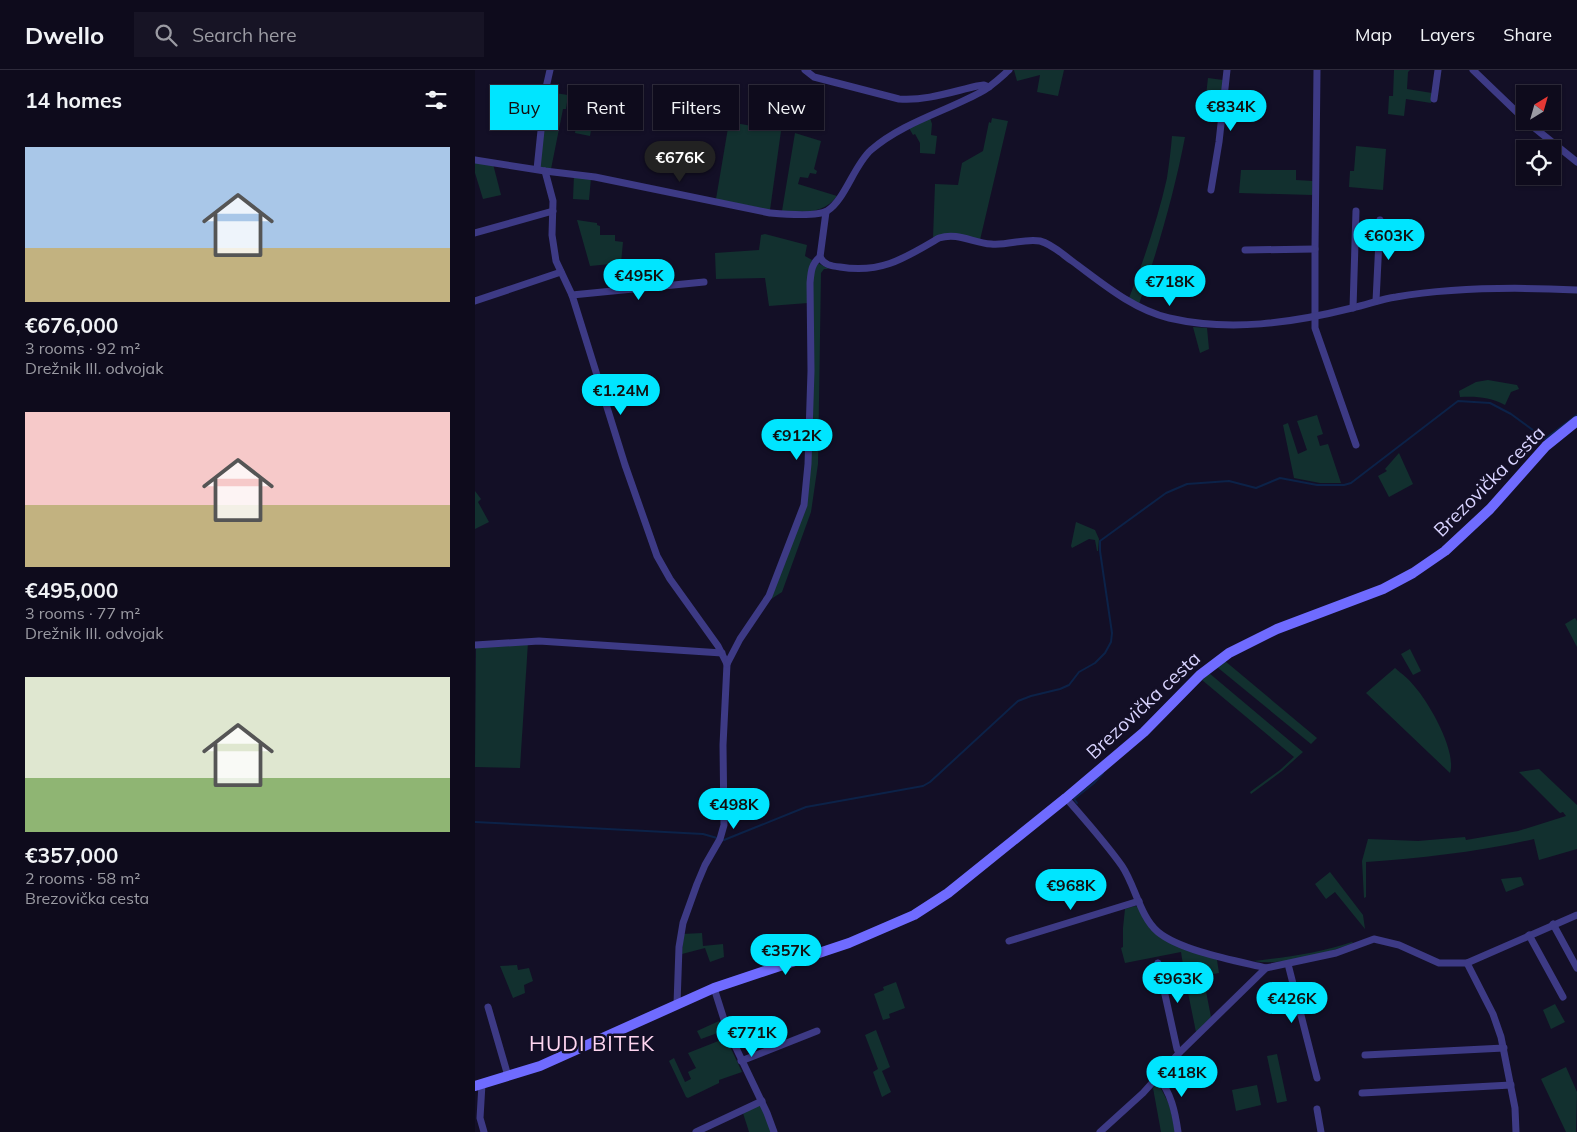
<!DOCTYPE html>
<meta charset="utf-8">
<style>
body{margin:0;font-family:Mulish,sans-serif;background:#171425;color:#f1f3f6;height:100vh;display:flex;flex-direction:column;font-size:19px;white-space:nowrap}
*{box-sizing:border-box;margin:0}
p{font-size:16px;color:#9b9ba3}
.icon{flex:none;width:28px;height:28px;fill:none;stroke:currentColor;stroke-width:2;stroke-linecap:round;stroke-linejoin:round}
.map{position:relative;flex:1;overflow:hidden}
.drawer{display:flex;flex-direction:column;background:#0e0b1c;width:475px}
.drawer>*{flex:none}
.banner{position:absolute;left:15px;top:15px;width:475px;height:45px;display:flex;gap:10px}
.needle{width:32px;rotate:37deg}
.fabs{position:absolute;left:1041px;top:15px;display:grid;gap:10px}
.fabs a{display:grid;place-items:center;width:45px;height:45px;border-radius:0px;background:#0e0b1c;box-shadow:0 1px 4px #0004,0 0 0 1px #2e2b3b;font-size:25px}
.price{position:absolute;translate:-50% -42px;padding:0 11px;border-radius:18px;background:#00e5ff;color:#111;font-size:16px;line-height:32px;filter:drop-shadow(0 1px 2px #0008)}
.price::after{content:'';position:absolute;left:50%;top:30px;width:15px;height:11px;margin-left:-8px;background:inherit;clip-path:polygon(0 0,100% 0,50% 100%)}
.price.active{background:#222;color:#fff}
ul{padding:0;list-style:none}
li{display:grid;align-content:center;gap:10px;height:265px;padding:0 25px}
li span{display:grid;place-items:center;height:155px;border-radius:0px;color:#555}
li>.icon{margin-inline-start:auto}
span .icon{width:90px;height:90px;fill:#fffc;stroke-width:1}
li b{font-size:21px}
h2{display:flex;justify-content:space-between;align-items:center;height:60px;padding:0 25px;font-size:21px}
.chip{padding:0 18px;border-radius:0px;background:#0e0b1c;box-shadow:0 1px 4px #0004,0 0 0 1px #2e2b3b;font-size:18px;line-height:45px}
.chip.active{background:#00e5ff;color:#111}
header{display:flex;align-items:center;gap:30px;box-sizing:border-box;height:70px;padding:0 25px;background:#0e0b1c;border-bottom:1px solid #2e2b3b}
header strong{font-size:24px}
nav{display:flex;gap:28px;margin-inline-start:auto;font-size:18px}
.search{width:350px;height:45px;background:#171425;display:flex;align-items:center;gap:12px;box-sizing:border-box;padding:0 18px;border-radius:0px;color:#9b9ba3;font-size:19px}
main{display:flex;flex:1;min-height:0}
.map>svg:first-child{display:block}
</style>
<header>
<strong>Dwello</strong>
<div class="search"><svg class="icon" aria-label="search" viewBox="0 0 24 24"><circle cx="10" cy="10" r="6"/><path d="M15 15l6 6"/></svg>Search here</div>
<nav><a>Map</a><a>Layers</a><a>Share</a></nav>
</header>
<main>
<section class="drawer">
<h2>14 homes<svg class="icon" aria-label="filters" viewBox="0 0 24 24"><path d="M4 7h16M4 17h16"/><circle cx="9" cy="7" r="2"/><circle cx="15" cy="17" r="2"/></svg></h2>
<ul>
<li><span style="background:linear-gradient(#a9c7e8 65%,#c2b280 0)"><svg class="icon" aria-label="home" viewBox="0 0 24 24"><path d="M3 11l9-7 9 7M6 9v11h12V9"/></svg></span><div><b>€676,000</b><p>3 rooms · 92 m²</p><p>Drežnik III. odvojak</p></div></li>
<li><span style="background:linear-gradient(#f6c9c9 60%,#c2b280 0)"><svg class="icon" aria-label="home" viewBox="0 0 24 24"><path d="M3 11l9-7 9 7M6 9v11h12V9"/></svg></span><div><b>€495,000</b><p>3 rooms · 77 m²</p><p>Drežnik III. odvojak</p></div></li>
<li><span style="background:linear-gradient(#dfe7d0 65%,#8fb573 0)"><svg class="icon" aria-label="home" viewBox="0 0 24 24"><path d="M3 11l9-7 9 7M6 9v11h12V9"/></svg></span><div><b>€357,000</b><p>2 rooms · 58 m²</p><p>Brezovička cesta</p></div></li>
</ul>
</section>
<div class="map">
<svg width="1102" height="1062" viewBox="0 0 1102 1062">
<rect width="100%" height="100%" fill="#130f26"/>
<g fill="#12302f">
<polygon points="539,0 589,0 583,26 562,22 565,5 542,11"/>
<polygon points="919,0 935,0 933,2 932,19 957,23 956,33 931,29 929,46 913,44 914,26 918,26"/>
<polygon points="733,8 748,10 746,36 730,34"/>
<polygon points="73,22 93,25 91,39 88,39 76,99 64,98"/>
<polygon points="105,28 121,30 115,66 100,63"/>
<polygon points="455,48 457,54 456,65 462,66 460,84 445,83 445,73 440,64 438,65 434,58"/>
<polygon points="517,48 533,51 505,170 458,168 460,114 483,115 487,93 508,81 514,52 516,53"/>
<polygon points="254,52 306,61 295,140 241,129"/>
<path d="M320 63 346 71 339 99 342 101 341 104 335 103 333 108 325 107 323 114 362 126C348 145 328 142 307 141Z"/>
<path d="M697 66 710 67C699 124 683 179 664 234L654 228C669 190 683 148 692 108 694 94 696 79 697 66Z"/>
<polygon points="881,76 911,79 908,120 874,117 875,101 879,101"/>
<polygon points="0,92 18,94 26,125 8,129 0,103"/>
<polygon points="766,100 821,100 821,110 838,111 837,125 764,123"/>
<polygon points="99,105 116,108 114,130 98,129"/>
<polygon points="102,150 122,153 122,155 125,156 125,165 140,165 140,171 148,172 146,193 115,196"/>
<polygon points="290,164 332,175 330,186 337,190 334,201 333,233 294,236 290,208 241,209 240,183 284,180 286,165"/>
<polygon points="343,193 354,199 349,199 346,203 343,394 336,442 307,522 293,531 331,436 338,213 339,199"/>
<polygon points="718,257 732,258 734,279 725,283"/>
<path d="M1013 310 1042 315 1044 319 1036 322 1030 335C1015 327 1001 326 985 327L984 321 1001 312Z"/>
<polygon points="842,345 848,364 842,366 845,376 853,374 866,413 845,413 819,408 808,355 813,353 823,384 832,380 822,351"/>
<polygon points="924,383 938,414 914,427 903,406 912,401 910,399"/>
<polygon points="0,421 6,429 3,432 14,452 0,459"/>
<polygon points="601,452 620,460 624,469 623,481 622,481 620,470 614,469 597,478 596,476"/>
<polygon points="1100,548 1102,551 1102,577 1090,554"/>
<polygon points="53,572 45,698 0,697 1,576"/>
<polygon points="935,579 946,601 938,605 926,584"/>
<polygon points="750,591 842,668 836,674 742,597"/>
<path d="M920 598C927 604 934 609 940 617 954 633 982 681 975 703L891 623Z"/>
<polygon points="734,603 828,682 807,701 776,724 775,722 805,700 819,687 727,610"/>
<path d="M1064 699 1102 735V779L1064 790 1059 769C1002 782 948 788 891 792V827L889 828 887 791 893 769 943 771 990 767 991 770 1043 761 1091 746 1088 742 1085 743 1044 702Z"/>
<polygon points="855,802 888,845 890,859 860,822 851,829 840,814"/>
<polygon points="1046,807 1049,815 1031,822 1026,809"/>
<polygon points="660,836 663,837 675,859 686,868 742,890 744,903 728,906 736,947 721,962 710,908 706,882 650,893 646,878 648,877 648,858 650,839"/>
<polygon points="227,863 228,876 248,874 249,887 235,892 230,878 207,884 208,864"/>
<path d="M877 872 878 873C850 884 809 896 778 891 813 887 844 883 877 872Z"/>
<polygon points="42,895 43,900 54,898 58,911 49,915 50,923 38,928 25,896"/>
<polygon points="421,912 430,938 414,944 415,948 408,950 399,924 409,920 408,917"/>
<polygon points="1080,934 1090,952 1076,959 1068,940"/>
<polygon points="244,951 248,961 226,969 222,961"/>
<polygon points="401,960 415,997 407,1001 416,1022 407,1027 398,1002 403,999 390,965"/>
<polygon points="251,968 267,1002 244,1010 244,1013 213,1028 211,1027 194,991 199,988 210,1012 216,1009 213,1002 221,998 213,983"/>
<polygon points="802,984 812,1031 802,1033 792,986"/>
<polygon points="1091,997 1102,1022 1101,1062 1091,1062 1066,1009"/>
<polygon points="683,1013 694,1034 701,1062 686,1062 678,1018"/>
<polygon points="782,1015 786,1035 761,1041 757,1020"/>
<polygon points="284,1035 286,1036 297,1062 274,1062 268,1043"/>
</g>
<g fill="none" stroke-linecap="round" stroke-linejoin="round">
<g stroke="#0c2248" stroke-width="2">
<polyline points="602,733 599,729 619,713 628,703"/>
<polyline points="0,752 228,764 242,768"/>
<polyline points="249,770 331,737 448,716 455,712 543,631 556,626 585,619 594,615 604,602 620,593 630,583 636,572 637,563 625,481 625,471 691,423 712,414 754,411 781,418 805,408 842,415 869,415 876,413 983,331 1015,333 1036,344 1070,369 1102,345"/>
</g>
<g stroke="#3d3a85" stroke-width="7">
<path d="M330 0 339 7 424 29C451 31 476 22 502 16L509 15 514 17"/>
<polyline points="842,0 840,179 840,258 881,375"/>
<polyline points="998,0 1050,50"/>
<polyline points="959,29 963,0"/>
<polyline points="1051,51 1102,92"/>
<path d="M0 90 70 101 120 107 295 143C307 144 342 147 352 141 370 130 379 95 396 80 427 53 469 42 504 23 515 18 525 8 534 0"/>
<polyline points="62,99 70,22 75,0"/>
<polyline points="70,101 78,131 77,165 81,191 97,225 150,395 182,486 195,509 243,576 252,594 248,675 249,755 245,769 230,795 222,814 208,853 204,877 202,934"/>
<polyline points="736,120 744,72 752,0"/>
<path d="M351 142 345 187C349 195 356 196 365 197 406 204 430 188 464 168 483 162 498 173 516 174 532 176 549 168 565 171 577 174 587 184 597 191 627 213 657 239 694 248 755 262 817 253 877 238 892 235 906 229 921 227 980 217 1042 217 1102 220"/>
<polyline points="0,163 78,141"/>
<polyline points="770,180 840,179"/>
<polyline points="97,225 229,212"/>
<polyline points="0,231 86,202"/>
<polyline points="901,231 905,150"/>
<polyline points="878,238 881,141"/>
<polyline points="0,575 64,571 247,583"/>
<path d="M252 594 265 569 294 526 329 435 333 394 336 301 335 213C336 203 336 194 345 187"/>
<path d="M591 728C610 750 630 772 647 796 660 815 665 847 683 862 706 881 762 891 791 898"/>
<polyline points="1078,854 1102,898"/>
<polyline points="1054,865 1088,927"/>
<polyline points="534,871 664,831"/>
<polyline points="683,893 702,979 704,983"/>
<polyline points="992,893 1018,944 1026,967 1040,1038 1041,1062"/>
<polyline points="813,894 842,1008"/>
<polyline points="239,918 252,959 292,1043 299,1062"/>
<polyline points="13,937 33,1006"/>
<polyline points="890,985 1029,978"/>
<polyline points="266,991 342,961"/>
<path d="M683 1007C696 1023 700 1041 703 1062"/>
<polyline points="7,1014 5,1048 9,1062"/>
<polyline points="887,1023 1036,1015"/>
<polyline points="842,1039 846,1062"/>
<polyline points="221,1062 287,1031"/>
<polyline points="625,1062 668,1023 704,983 791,898 861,883 899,869 924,875 964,893 992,893 1102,845"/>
</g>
<polyline stroke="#6f6bff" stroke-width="10" points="0,1016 65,996 239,918 374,873 439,845 473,823 591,728 669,662 725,605 754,583 802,559 908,519 938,503 970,481 1015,439 1071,376 1102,351"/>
</g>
<g text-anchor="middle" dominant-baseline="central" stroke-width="5" stroke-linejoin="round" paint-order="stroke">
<g font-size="19" fill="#d9d4ff" stroke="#130f26">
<text transform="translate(1014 411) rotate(-45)">Brezovička cesta</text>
<text transform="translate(668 635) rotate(-43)">Brezovička cesta</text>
</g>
<g font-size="21" letter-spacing="1" fill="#ffd6f0" stroke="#130f26">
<text x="117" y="973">HUDI BITEK</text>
</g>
</g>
</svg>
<div class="fabs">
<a><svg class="needle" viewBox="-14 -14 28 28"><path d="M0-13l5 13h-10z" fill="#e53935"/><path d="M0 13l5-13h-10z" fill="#9b9ba3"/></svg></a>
<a><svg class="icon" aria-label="locate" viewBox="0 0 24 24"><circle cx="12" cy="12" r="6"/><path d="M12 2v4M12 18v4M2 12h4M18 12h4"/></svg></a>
</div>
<b class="price" style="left:756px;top:62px">€834K</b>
<b class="price active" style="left:205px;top:113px">€676K</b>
<b class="price" style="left:914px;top:191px">€603K</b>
<b class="price" style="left:164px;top:231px">€495K</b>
<b class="price" style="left:695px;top:237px">€718K</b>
<b class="price" style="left:146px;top:346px">€1.24M</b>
<b class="price" style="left:322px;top:391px">€912K</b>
<b class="price" style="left:259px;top:760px">€498K</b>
<b class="price" style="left:596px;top:841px">€968K</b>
<b class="price" style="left:311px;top:906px">€357K</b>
<b class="price" style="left:703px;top:934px">€963K</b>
<b class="price" style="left:817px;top:954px">€426K</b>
<b class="price" style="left:277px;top:988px">€771K</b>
<b class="price" style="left:707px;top:1028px">€418K</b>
<div class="banner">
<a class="chip active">Buy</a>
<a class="chip">Rent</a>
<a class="chip">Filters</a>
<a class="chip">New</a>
</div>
</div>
</main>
